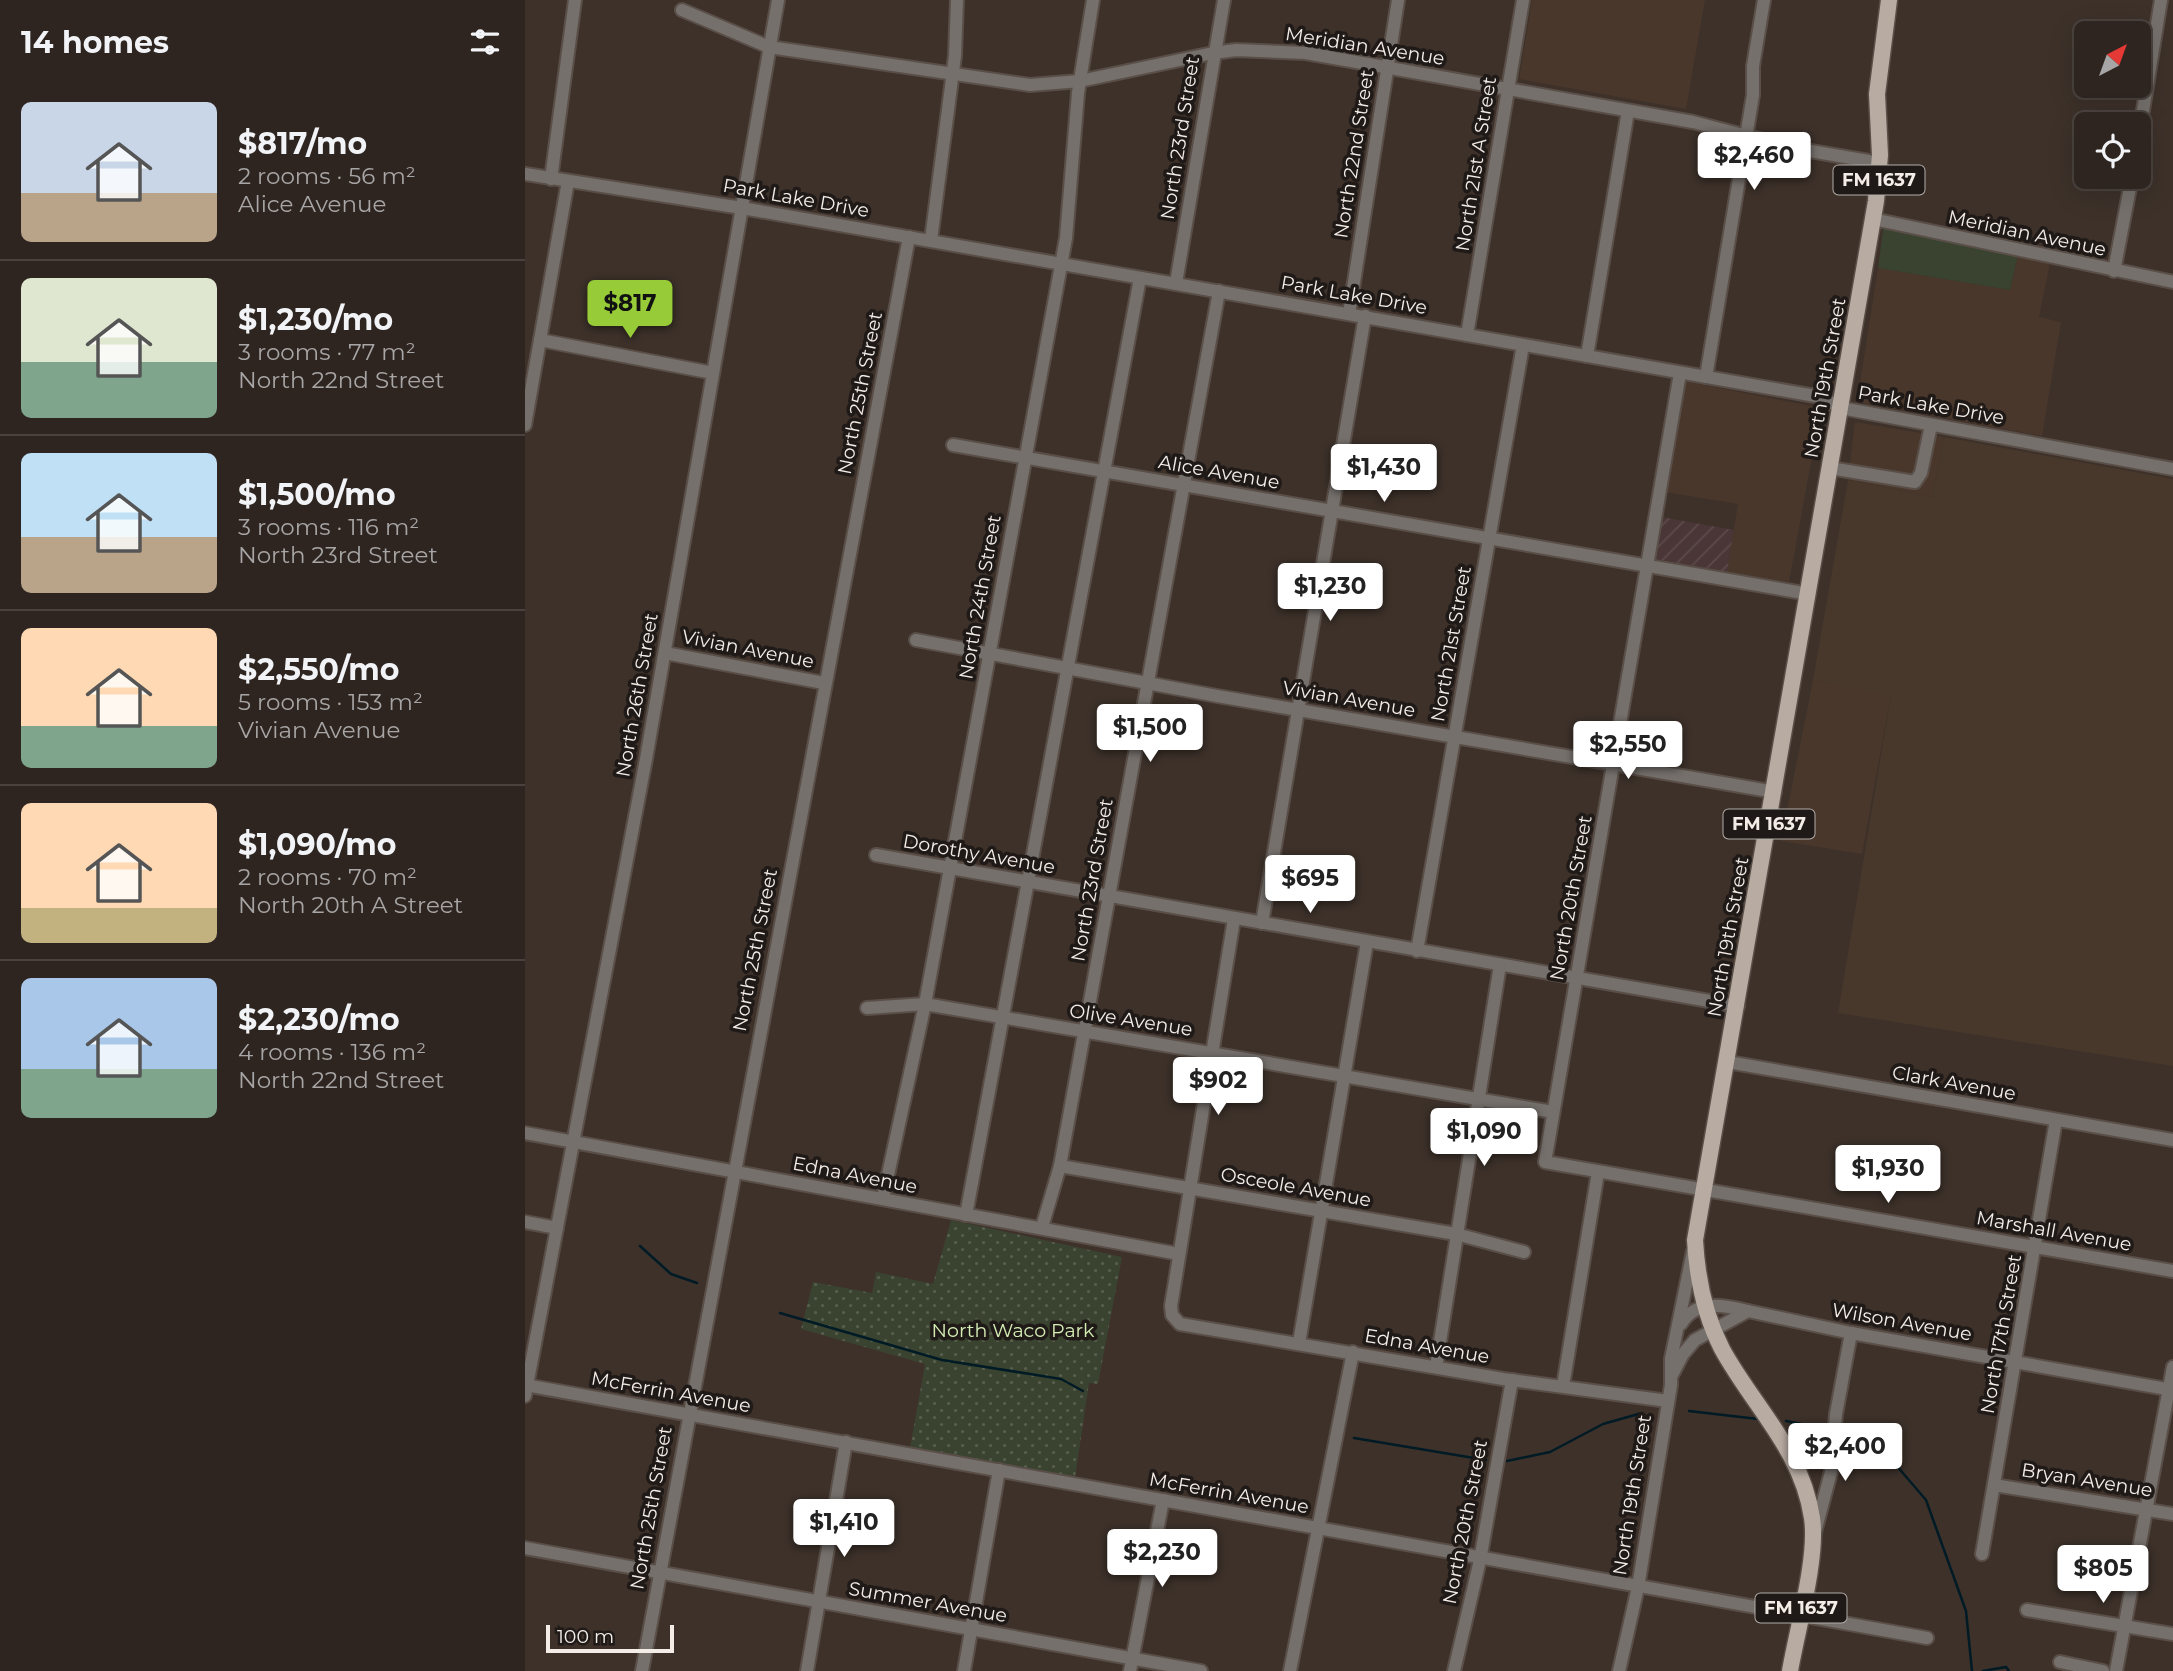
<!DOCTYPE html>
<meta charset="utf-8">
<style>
body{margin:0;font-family:Montserrat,sans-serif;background:#3a312d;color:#f1f3f6;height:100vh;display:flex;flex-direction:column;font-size:26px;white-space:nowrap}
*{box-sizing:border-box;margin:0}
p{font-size:23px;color:#a7a5a5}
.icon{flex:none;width:38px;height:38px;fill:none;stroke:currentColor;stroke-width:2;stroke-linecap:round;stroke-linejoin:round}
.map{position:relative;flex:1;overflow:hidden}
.drawer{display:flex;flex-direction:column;background:#2e2520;width:525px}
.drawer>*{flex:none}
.needle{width:46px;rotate:41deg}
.controls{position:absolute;left:1549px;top:21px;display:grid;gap:14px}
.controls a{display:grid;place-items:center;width:77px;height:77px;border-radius:10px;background:#2e2520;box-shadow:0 7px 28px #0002,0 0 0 2px #49423e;font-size:35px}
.scale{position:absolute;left:21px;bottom:18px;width:128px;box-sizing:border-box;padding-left:7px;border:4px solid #f4ece7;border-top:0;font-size:19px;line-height:24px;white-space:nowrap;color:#f4ece7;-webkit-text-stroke:5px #1f1a17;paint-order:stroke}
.price{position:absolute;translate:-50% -60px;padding:0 16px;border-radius:7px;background:#fff;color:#222;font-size:23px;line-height:46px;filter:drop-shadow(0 2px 4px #0008)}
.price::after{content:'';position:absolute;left:50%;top:42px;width:21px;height:16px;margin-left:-10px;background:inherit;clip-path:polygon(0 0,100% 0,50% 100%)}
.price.active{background:#97cc38;color:#111}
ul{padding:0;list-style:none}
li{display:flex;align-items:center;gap:21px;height:175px;padding:0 21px}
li+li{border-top:2px solid #49423e}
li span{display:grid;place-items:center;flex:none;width:196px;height:140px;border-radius:10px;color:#555}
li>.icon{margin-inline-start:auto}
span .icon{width:84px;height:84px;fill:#fffc;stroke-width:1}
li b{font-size:30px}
h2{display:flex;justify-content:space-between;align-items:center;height:84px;padding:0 21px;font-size:30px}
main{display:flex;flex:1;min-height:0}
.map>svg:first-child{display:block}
</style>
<main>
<section class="drawer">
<h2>14 homes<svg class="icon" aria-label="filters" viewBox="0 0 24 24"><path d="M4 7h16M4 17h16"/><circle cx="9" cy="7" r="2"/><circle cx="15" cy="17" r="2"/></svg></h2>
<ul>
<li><span style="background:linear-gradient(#c9d6e8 65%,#b9a48a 0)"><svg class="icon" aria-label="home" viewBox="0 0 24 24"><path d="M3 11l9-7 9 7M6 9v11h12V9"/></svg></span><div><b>$817/mo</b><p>2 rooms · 56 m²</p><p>Alice Avenue</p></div></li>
<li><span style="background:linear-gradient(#dfe7d0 60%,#7fa58c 0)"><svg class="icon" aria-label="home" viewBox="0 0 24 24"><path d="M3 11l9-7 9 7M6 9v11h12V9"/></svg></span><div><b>$1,230/mo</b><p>3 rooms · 77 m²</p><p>North 22nd Street</p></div></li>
<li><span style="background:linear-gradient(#bfe0f5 60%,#b9a48a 0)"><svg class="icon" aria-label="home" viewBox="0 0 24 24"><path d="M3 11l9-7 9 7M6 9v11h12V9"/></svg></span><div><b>$1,500/mo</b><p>3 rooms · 116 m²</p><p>North 23rd Street</p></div></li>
<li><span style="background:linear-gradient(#ffd9b3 70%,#7fa58c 0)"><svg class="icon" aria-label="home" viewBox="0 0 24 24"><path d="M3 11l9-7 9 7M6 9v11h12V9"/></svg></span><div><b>$2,550/mo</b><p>5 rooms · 153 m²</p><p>Vivian Avenue</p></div></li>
<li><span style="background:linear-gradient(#ffd9b3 75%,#c2b280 0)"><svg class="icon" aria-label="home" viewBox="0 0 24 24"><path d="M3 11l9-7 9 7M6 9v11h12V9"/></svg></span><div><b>$1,090/mo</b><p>2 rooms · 70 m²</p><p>North 20th A Street</p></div></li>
<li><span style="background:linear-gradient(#a9c7e8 65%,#7fa58c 0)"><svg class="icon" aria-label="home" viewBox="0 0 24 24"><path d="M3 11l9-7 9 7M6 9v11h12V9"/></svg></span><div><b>$2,230/mo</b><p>4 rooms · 136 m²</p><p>North 22nd Street</p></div></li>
</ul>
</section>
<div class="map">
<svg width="1648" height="1671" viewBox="0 0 1648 1671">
<defs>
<pattern id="industrial-furrows" width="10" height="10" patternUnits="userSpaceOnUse" patternTransform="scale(1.75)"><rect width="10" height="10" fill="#4a3537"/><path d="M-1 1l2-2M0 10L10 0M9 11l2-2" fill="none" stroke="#5c494a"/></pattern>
<pattern id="park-dots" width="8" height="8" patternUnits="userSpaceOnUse" patternTransform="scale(1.75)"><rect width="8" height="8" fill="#3a432f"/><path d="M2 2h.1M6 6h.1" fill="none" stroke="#575e4d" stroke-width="1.8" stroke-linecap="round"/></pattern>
</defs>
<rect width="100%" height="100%" fill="#3d312a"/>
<g fill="#49372c">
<polygon points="1007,0 1180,0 1161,109 994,79"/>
<polygon points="1493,255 1525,263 1514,317 1536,322 1517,436 1332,402 1353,268 1485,290"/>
<polygon points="1159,381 1296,408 1264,582 1202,572 1213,504 1140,492"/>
<polygon points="1330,422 1419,437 1407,497 1323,480"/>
<polygon points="1288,680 1366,694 1337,854 1256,841"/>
</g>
<polygon fill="url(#industrial-furrows)" points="1137,517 1209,530 1202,572 1131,559"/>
<polygon fill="#47382b" points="1419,437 1648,479 1648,1066 1313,1013 1366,695 1288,680 1323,480 1407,497"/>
<polygon fill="#3a432f" points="1363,228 1493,255 1485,290 1353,268 1358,230"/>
<polygon fill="url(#park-dots)" points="426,1220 597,1257 573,1384 564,1383 550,1478 385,1448 400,1364 276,1329 288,1282 347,1293 351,1272 408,1284"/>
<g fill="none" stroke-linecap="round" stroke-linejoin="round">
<g stroke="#001b25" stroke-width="2.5">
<polyline points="115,1246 146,1274 172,1283"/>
<polyline points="255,1313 417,1360 536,1379 558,1391"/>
<polyline points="1164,1411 1233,1419"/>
<polyline points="1261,1421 1297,1428"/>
<polyline points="829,1438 961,1460"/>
<polyline points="1324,1441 1371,1465 1401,1500 1441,1611 1447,1671"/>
<polyline points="982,1461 1025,1452 1078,1424 1117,1413"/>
<polyline points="1458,1671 1481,1667 1484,1671"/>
</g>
<defs>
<g id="minor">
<polyline points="157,10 244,47 505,85 555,81 688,53 711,50 781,53 1168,122 1268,148 1355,163"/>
<polyline points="1614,135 1636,0"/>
<polyline points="0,174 217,208 1296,397 1316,408 1648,469"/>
<polyline points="26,179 50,0"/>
<polyline points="1348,219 1648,282"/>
<polyline points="406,240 430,56 432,0"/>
<polyline points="1589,271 1607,177"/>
<polyline points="651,283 699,0"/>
<polyline points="824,314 873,0"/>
<polyline points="942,335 998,0"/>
<polyline points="15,340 188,373"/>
<polyline points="1062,356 1103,111"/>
<polyline points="1155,373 1020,1162 1648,1271"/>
<polyline points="1181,377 1228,95 1228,66 1239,0"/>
<polyline points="0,425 43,181"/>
<polyline points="428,445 1284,594"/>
<polyline points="1305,468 1390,482 1396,473 1406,425"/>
<polyline points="391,640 692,696 1250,792"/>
<polyline points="140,653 299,683"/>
<polyline points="351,855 1213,1006"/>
<polyline points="709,919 646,1306 647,1315 655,1324 978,1379 1143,1401"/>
<polyline points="737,923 840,316"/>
<polyline points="892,951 998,345"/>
<polyline points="342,1008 400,1004 1028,1112"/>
<polyline points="1203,1062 1648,1140"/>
<polyline points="0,1133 654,1254"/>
<polyline points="535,1166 931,1234 999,1252"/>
<polyline points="358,1198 400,1004 541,238 553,93 568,0"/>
<polyline points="441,1215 615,278"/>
<polyline points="0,1222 32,1228"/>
<polyline points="517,1227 535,1166 694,291"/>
<polyline points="1223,1311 1326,1333 1648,1390"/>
<polyline points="774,1343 842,942"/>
<polyline points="911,1367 975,965"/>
<path d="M1147 1375 1158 1354 1170 1340 1223 1311C1198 1305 1171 1299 1156 1324"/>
<polyline points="0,1385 1402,1638"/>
<polyline points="1038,1386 1073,1172"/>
<polyline points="0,1396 121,759 253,0"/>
<path d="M1272 1467C1288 1458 1301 1449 1306 1431"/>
<polyline points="1469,1485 1648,1514"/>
<polyline points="1290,1532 1306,1472 1311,1414 1326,1333"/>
<polyline points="0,1548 676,1671"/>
<polyline points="1457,1554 1531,1120"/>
<polyline points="1502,1610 1648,1634"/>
<polyline points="1535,1662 1578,1671"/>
<polyline points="117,1671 384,237"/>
<polyline points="282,1671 321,1442"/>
<polyline points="439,1671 474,1470"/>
<polyline points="605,1671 638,1500"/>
<polyline points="765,1671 828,1352"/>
<polyline points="929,1671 955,1560 987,1380"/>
<polyline points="1094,1671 1113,1587 1146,1385 1146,1359 1168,1251"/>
<polyline points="1591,1671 1648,1367"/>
</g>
<path id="major" d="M1265 1671C1272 1630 1293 1557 1287 1518 1277 1450 1228 1406 1197 1349 1180 1316 1172 1277 1170 1240L1351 201 1355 155 1352 94 1364 0"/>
</defs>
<use href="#minor" stroke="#5a4f48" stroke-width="16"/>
<use href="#major" stroke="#5a4f48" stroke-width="19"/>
<use href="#minor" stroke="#75706c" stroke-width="12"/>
<use href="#major" stroke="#b7aba2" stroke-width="16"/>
</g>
<g text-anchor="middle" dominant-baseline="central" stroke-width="7" stroke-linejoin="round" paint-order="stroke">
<g fill="#1f1a17" stroke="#b4ada9" stroke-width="2">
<rect x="1308.5" y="165.5" width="91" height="29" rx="5"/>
<rect x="1198.5" y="809.5" width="91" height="29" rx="5"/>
<rect x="1230.5" y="1593.5" width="91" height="29" rx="5"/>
</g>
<g font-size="18" font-weight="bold" fill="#f4ece7">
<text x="1354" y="180">FM 1637</text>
<text x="1244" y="824">FM 1637</text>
<text x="1276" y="1608">FM 1637</text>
</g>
<g font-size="19" fill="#f4ece7" stroke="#1f1a17">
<text transform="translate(840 46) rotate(9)">Meridian Avenue</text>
<text transform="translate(655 138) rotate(-81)">North 23rd Street</text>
<text transform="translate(829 154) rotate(-81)">North 22nd Street</text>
<text transform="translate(951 164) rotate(-81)">North 21st A Street</text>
<text transform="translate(271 198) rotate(10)">Park Lake Drive</text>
<text transform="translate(1502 233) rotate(12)">Meridian Avenue</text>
<text transform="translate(829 295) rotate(10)">Park Lake Drive</text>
<text transform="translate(1300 378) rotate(-80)">North 19th Street</text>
<text transform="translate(335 393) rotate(-79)">North 25th Street</text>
<text transform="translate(1406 405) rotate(10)">Park Lake Drive</text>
<text transform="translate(694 472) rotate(10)">Alice Avenue</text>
<text transform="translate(455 597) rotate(-80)">North 24th Street</text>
<text transform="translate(926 644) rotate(-80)">North 21st Street</text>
<text transform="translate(223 649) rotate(11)">Vivian Avenue</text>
<text transform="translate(112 695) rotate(-80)">North 26th Street</text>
<text transform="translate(824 699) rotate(10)">Vivian Avenue</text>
<text transform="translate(454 854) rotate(10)">Dorothy Avenue</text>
<text transform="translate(567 880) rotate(-80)">North 23rd Street</text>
<text transform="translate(1046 898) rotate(-80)">North 20th Street</text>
<text transform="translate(1203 937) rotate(-80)">North 19th Street</text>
<text transform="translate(230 950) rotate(-79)">North 25th Street</text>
<text transform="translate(606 1020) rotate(9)">Olive Avenue</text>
<text transform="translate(1429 1083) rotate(10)">Clark Avenue</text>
<text transform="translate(330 1175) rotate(11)">Edna Avenue</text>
<text transform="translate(771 1187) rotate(10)">Osceole Avenue</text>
<text transform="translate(1529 1231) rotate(10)">Marshall Avenue</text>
<text transform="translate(1377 1322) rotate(10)">Wilson Avenue</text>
<text transform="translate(1476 1334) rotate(-80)">North 17th Street</text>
<text transform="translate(902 1346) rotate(10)">Edna Avenue</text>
<text transform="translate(146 1392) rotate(10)">McFerrin Avenue</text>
<text transform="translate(1562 1480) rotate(9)">Bryan Avenue</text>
<text transform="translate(704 1493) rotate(10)">McFerrin Avenue</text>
<text transform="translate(1107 1495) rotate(-81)">North 19th Street</text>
<text transform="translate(126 1508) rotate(-80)">North 25th Street</text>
<text transform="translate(940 1522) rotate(-79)">North 20th Street</text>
<text transform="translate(403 1602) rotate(10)">Summer Avenue</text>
</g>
<g font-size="19" fill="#d4edb4" stroke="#1f1a17">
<text x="488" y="1330">North Waco Park</text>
</g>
</g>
</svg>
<div class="controls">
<a><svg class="needle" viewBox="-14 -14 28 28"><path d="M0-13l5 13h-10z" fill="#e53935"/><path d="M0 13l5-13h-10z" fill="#a7a5a5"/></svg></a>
<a><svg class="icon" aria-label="locate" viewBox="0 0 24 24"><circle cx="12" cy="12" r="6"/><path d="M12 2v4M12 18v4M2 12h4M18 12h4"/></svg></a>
</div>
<div class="scale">100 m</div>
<b class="price" style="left:1229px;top:192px">$2,460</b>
<b class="price active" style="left:105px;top:340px">$817</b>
<b class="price" style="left:859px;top:504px">$1,430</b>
<b class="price" style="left:805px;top:623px">$1,230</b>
<b class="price" style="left:625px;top:764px">$1,500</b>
<b class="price" style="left:1103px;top:781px">$2,550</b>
<b class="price" style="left:785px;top:915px">$695</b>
<b class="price" style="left:693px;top:1117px">$902</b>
<b class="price" style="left:959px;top:1168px">$1,090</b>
<b class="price" style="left:1363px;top:1205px">$1,930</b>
<b class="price" style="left:1320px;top:1483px">$2,400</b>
<b class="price" style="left:319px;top:1559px">$1,410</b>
<b class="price" style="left:637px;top:1589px">$2,230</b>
<b class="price" style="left:1578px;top:1605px">$805</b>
</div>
</main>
